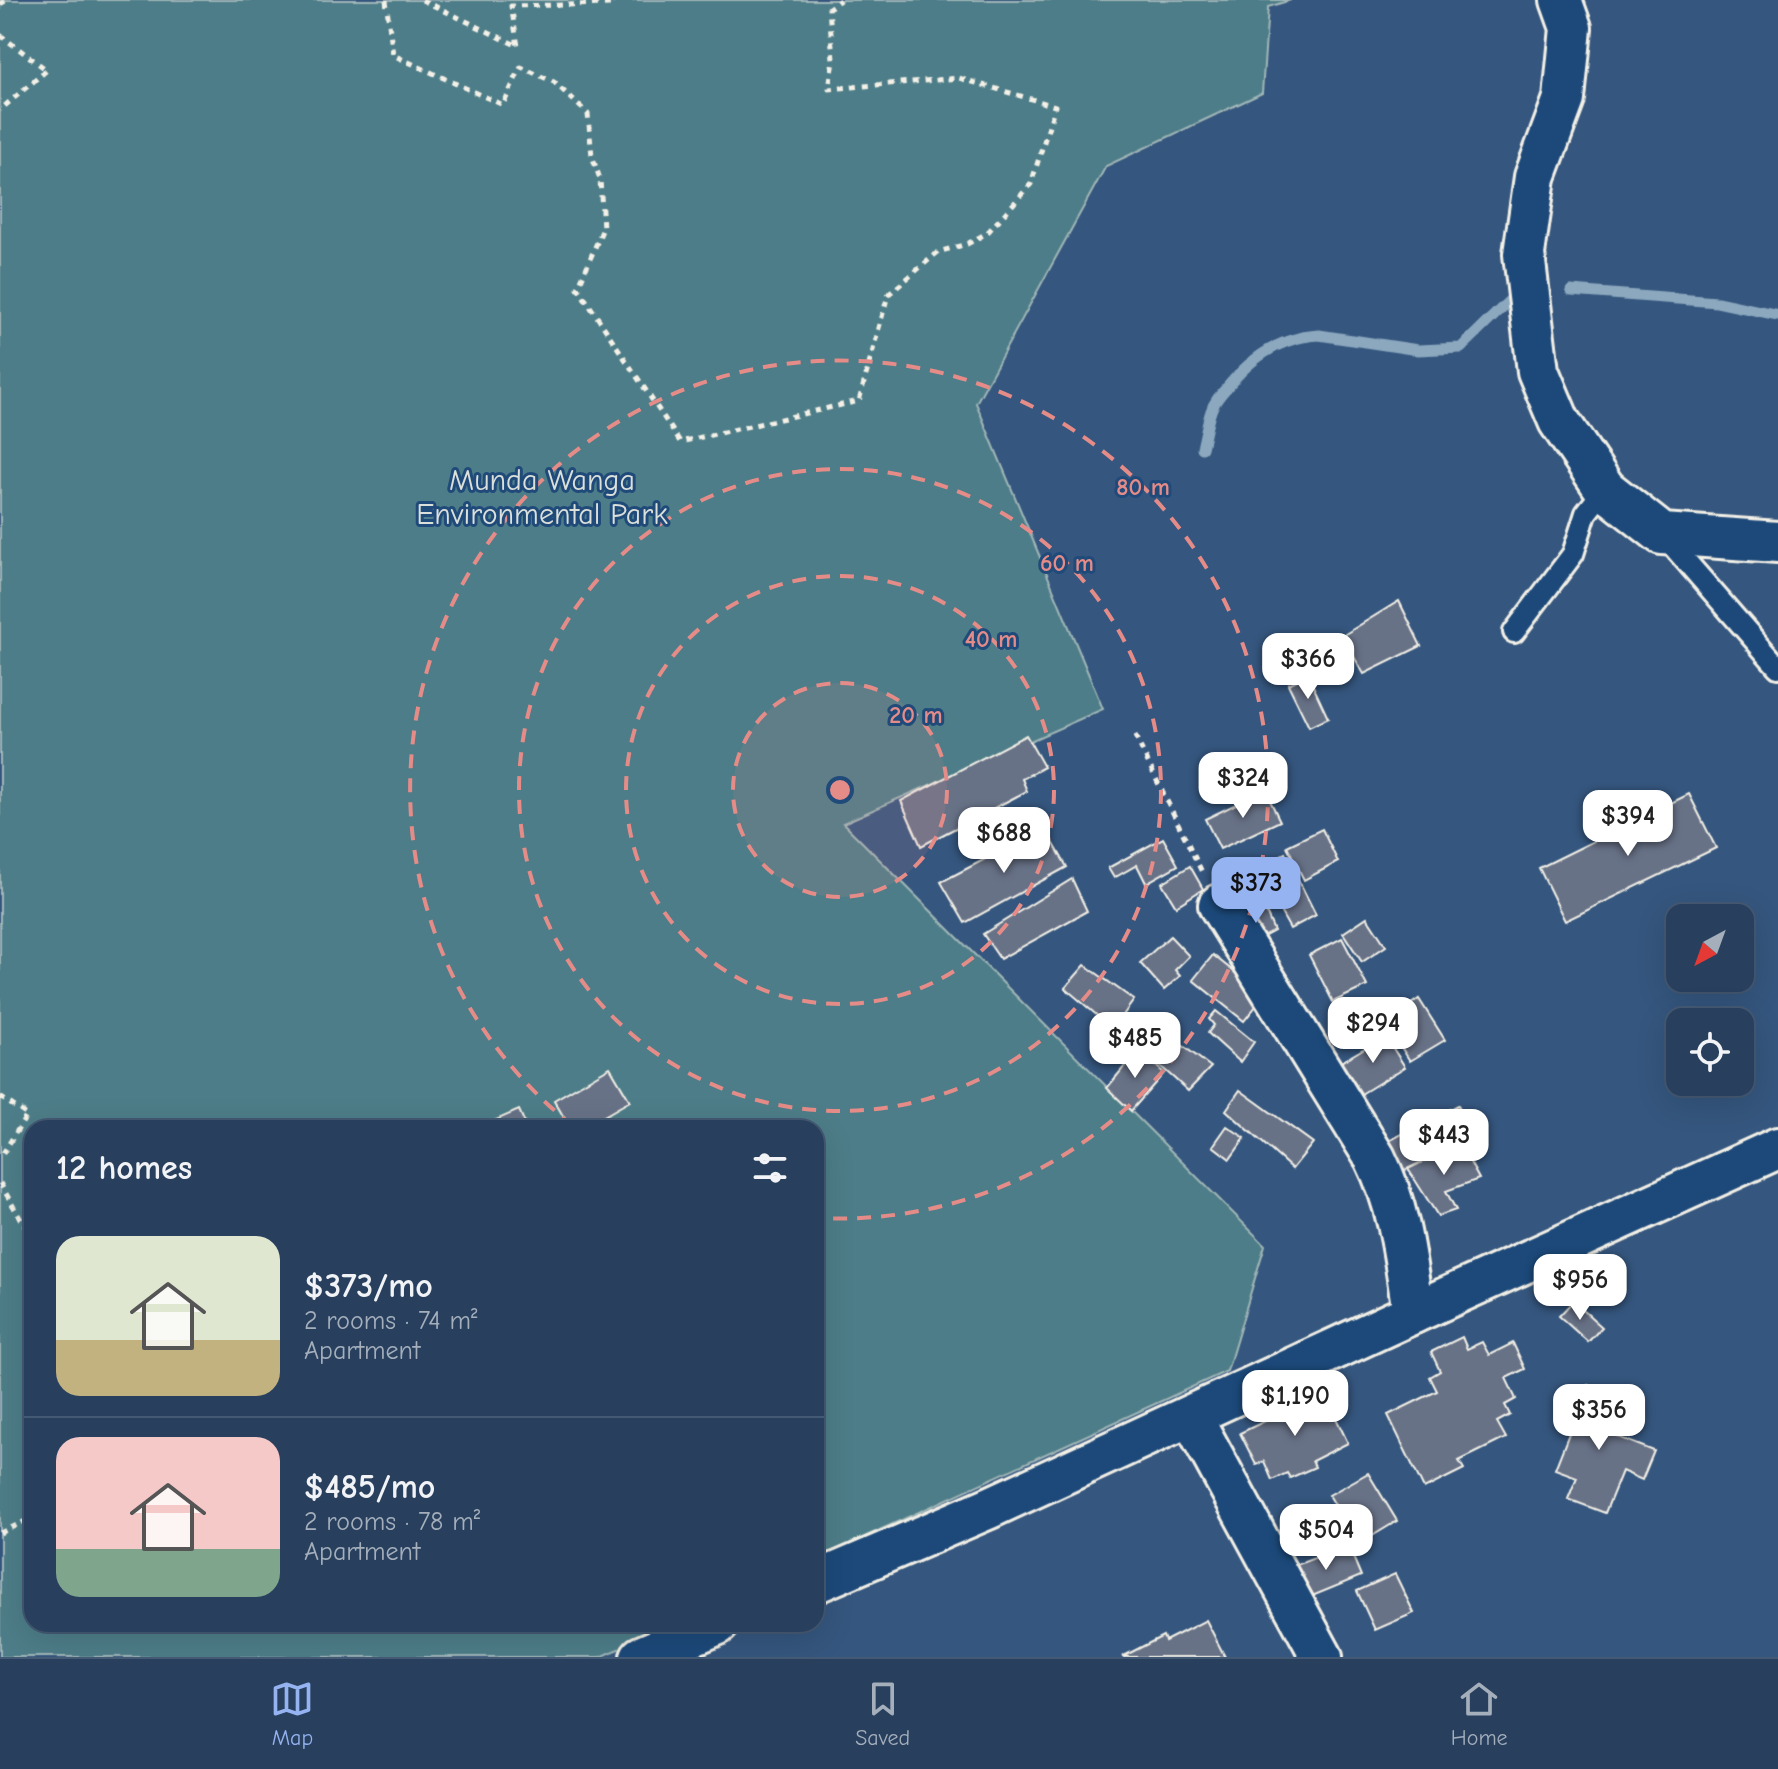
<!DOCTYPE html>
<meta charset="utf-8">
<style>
body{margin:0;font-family:"Comic Neue",sans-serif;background:#304764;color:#f1f3f6;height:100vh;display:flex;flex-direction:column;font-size:30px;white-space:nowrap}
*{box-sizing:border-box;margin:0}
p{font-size:26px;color:#a5afbc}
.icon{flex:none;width:44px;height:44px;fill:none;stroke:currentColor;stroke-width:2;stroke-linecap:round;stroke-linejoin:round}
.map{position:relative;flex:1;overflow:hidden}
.details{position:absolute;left:24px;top:1120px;width:800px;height:512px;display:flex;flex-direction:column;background:#28405e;border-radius:24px;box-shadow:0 8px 32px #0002,0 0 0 2px #445973}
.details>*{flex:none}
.needle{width:52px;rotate:221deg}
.fabs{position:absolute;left:1666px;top:904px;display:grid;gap:16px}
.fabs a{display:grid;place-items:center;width:88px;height:88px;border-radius:16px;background:#28405e;box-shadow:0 8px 32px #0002,0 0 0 2px #445973;font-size:40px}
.price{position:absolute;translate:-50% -68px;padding:0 18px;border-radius:16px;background:#fff;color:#222;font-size:26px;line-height:52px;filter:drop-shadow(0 2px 4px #0008)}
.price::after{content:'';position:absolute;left:50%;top:48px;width:24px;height:18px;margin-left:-12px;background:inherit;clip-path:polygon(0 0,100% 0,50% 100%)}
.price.current{background:#95b2f1;color:#111}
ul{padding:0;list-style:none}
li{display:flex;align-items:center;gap:24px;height:200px;padding:0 32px}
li+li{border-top:2px solid #445973}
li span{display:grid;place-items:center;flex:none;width:224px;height:160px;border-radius:24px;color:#555}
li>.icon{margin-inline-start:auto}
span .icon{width:96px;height:96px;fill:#fffc;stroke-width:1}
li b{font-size:34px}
h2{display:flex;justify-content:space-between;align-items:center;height:96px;padding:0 32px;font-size:34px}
.menu{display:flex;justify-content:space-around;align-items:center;height:112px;border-top:2px solid #445973;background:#28405e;font-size:22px;color:#a5afbc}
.menu a{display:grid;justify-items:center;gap:4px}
.menu .current{color:#95b2f1}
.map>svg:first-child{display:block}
</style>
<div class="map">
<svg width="1778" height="1657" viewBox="0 0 1778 1657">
<rect width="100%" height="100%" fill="#35567e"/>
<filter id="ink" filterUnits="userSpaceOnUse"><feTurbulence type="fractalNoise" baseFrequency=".0125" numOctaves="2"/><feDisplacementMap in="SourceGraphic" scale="16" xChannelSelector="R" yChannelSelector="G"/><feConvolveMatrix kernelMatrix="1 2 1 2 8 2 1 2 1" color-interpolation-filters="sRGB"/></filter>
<g filter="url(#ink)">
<polygon fill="#4e7d88" stroke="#a1b7b8" stroke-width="2" points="0,0 1291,0 1268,7 1262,93 1106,166 976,403 1103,709 843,823 1265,1245 1227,1371 816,1559 816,1128 32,1128 32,1624 673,1624 601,1657 0,1657"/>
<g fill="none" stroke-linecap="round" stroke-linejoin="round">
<g stroke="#8ca8bf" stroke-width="11">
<polyline points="1571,291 1717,302 1778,315"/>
<path d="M1202 448C1205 436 1207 423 1211 411 1214 401 1222 393 1229 385 1252 357 1281 337 1319 335L1418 350 1461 348 1511 299"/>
</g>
</g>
<g fill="#687287" stroke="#f4f1e8" stroke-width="2">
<polygon points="1399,601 1421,646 1364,674 1342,636"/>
<polygon points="1308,675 1328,718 1309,727 1288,684"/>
<polygon points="1026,735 1044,767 1022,779 1027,791 921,846 901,801"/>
<polygon points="1265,790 1280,821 1220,849 1205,819"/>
<polygon points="1689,794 1716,848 1565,921 1539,868"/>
<polygon points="1045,828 1067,867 965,923 941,882"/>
<polygon points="1322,829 1338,862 1304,880 1287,846"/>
<polygon points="1163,838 1178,865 1146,883 1137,865 1114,878 1108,868"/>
<polygon points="1285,853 1316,915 1290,929 1256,868"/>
<polygon points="1190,866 1203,889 1176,906 1162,883"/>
<polygon points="1072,879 1087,911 1000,959 983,934"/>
<polygon points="1263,905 1274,931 1250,944 1236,920"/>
<polygon points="1367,917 1386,946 1362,962 1343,933"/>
<polygon points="1170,936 1189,956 1175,970 1180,976 1164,990 1140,963"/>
<polygon points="1342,938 1367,986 1333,1002 1309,955"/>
<polygon points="1213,955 1264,996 1244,1021 1193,980"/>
<polygon points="1085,965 1134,1000 1113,1029 1065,988"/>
<polygon points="1419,999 1445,1040 1410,1061 1384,1021"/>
<polygon points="1216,1011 1254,1042 1240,1062 1208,1033 1214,1025 1209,1019"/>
<polygon points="1166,1028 1178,1042 1211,1067 1188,1091 1146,1053"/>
<polygon points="1385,1036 1405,1067 1361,1094 1341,1062"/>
<polygon points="1138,1050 1164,1073 1131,1111 1107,1088"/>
<polygon points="610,1067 630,1101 583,1128 570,1128 554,1100"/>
<polygon points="1240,1090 1313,1143 1292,1169 1226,1110"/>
<polygon points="1458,1105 1477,1135 1397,1174 1377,1147"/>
<polygon points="519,1110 527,1128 481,1128 480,1127"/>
<polygon points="1227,1126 1245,1138 1230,1159 1213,1146"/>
<polygon points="1460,1144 1479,1179 1446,1191 1456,1210 1438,1216 1408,1169"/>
<polygon points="1573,1301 1602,1327 1588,1342 1559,1316"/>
<polygon points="1462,1337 1467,1349 1482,1342 1489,1355 1513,1343 1525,1369 1506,1378 1516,1399 1505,1405 1510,1415 1497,1422 1506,1438 1459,1461 1464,1469 1424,1489 1388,1415 1437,1391 1430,1377 1440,1371 1431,1352"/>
<polygon points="1588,1385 1624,1399 1610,1434 1654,1451 1642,1480 1622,1471 1605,1513 1568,1499 1577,1477 1555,1469"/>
<polygon points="1324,1393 1348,1443 1312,1461 1315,1467 1290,1478 1287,1473 1272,1480 1264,1461 1256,1465 1240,1433"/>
<polygon points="1368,1473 1397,1521 1359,1544 1329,1495"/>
<polygon points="1348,1545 1361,1576 1305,1599 1291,1567"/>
<polygon points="1395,1574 1414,1613 1375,1630 1357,1591"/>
<polygon points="1206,1620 1225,1657 1122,1657 1163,1636 1165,1641"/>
</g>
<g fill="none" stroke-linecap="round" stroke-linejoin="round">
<defs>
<g id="service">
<polyline points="1665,537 1778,667"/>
<polyline points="1514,632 1573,554 1586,513 1605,489"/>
</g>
<g id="minor">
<polyline points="1561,0 1571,28 1564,99 1535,177 1524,254 1538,371 1559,421 1605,489 1662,534 1778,542"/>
<path d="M1219 905 1375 1158C1400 1208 1405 1258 1413 1313"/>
<polyline points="1191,1416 1322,1657"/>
<polyline points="816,1582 989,1508 1413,1313 1778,1148"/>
<polyline points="641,1657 718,1624"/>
</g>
</defs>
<use href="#service" stroke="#f4f1e8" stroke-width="26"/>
<use href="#minor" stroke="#f4f1e8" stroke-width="46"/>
<g stroke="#f4f1e8" stroke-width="5" stroke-dasharray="6 6" stroke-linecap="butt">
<polyline points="386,0 393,55 503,105 521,67 554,82 588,114 592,156 600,179 603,228 578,288 680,442 859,401 888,295 938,252 967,244 987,233 1008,210 1031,184 1055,106 959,78 829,89 833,59 829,8 840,0"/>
<polyline points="422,0 518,46 511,6 615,4 614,0"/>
<polyline points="0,4 7,0"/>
<polyline points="0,35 47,70 0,110"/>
<polyline points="1135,736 1202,872"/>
<polyline points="0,1097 27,1115 0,1158"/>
<polyline points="0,1183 32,1239"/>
<polyline points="0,1533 32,1518"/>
</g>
<use href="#service" stroke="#1f4a7a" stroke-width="20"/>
<use href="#minor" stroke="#1f4a7a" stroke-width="40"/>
</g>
</g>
<circle cx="840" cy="790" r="107" fill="#e58c88" fill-opacity=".12"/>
<g fill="none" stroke="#e58c88" stroke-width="4" stroke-dasharray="14 10">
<circle cx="840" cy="790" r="107"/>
<circle cx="840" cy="790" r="214"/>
<circle cx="840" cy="790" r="321"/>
<path d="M573 1126A429 429 0 1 1 818 1218"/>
</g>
<g text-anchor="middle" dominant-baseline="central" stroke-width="6" stroke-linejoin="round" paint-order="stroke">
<g font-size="30" fill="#dbe0da" stroke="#1f4a7a">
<text x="542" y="480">Munda Wanga<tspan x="542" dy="34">Environmental Park</tspan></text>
</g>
</g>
<circle cx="840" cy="790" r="12" fill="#e58c88" stroke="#1f4a7a" stroke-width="4"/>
<g font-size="24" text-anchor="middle" font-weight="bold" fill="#e58c88" stroke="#1f4a7a" stroke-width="6" stroke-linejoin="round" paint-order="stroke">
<text x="1143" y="495">80 m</text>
<text x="1067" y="571">60 m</text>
<text x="991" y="647">40 m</text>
<text x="916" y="723">20 m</text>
</g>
</svg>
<div class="fabs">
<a><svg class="needle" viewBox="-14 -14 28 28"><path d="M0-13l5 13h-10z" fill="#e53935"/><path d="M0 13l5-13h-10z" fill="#a5afbc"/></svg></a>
<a><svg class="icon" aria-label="locate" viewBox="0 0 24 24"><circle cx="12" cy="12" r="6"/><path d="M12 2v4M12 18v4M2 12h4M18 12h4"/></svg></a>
</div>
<b class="price" style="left:1308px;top:701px">$366</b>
<b class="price" style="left:1243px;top:820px">$324</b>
<b class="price" style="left:1628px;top:858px">$394</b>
<b class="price" style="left:1004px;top:875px">$688</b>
<b class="price current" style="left:1256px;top:925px">$373</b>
<b class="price" style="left:1373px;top:1065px">$294</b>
<b class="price" style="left:1135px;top:1080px">$485</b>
<b class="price" style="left:1444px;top:1177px">$443</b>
<b class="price" style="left:1580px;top:1322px">$956</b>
<b class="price" style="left:1295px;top:1438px">$1,190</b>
<b class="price" style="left:1599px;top:1452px">$356</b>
<b class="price" style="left:1326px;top:1572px">$504</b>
<section class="details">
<h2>12 homes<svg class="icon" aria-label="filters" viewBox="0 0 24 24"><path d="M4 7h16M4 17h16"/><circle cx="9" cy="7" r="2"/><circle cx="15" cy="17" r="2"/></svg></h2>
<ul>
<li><span style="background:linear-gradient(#dfe7d0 65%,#c2b280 0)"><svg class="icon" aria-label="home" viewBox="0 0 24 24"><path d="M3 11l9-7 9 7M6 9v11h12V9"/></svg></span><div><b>$373/mo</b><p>2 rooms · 74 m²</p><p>Apartment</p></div></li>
<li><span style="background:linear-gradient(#f6c9c9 70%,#7fa58c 0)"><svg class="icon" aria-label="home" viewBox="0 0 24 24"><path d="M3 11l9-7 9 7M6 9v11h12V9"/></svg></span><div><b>$485/mo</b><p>2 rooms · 78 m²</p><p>Apartment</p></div></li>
</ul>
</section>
</div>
<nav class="menu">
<a class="current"><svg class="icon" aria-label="map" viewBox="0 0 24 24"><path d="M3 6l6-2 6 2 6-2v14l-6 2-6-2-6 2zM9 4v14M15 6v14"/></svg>Map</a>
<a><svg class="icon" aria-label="saved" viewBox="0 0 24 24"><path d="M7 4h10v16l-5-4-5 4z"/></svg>Saved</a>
<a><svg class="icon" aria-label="home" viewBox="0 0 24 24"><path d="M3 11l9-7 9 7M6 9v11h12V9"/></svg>Home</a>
</nav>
